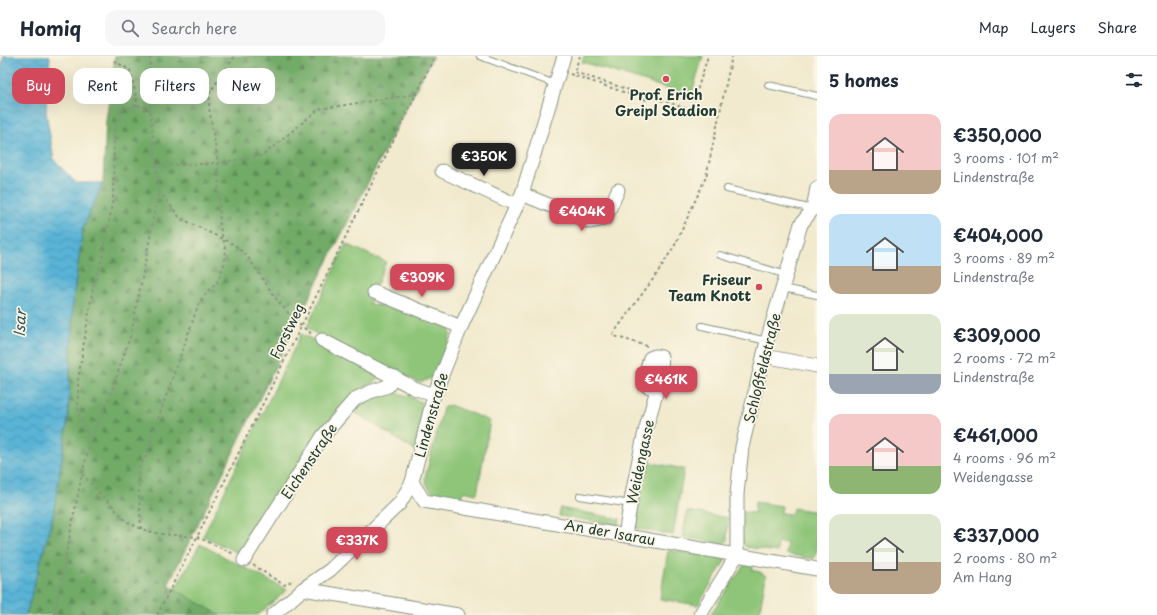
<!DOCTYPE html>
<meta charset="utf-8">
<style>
body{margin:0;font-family:"Playpen Sans",sans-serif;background:#f6f6f7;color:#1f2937;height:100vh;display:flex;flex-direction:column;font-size:15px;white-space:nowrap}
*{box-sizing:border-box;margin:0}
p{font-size:13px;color:#747a83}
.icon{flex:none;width:22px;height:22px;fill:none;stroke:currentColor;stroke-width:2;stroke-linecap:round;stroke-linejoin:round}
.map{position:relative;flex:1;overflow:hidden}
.drawer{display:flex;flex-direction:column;background:#fff;width:340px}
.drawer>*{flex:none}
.banner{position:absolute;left:12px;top:12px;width:380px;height:36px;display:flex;gap:8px}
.price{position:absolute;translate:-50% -34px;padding:0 9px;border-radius:8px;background:#d1495b;color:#fff;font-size:13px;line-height:26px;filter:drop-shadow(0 1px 2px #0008)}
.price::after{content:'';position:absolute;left:50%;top:24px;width:12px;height:9px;margin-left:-6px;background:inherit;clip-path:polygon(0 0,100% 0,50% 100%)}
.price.current{background:#222;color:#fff}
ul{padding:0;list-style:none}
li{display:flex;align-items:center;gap:12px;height:100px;padding:0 12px}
li span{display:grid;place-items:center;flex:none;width:112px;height:80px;border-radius:12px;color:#555}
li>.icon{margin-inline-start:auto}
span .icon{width:48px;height:48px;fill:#fffc;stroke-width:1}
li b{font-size:17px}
h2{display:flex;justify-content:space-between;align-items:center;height:48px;padding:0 12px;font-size:17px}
.chip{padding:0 14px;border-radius:12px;background:#fff;box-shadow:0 4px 16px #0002;font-size:14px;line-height:36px}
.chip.current{background:#d1495b;color:#fff}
header{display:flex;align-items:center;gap:24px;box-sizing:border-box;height:56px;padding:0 20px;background:#fff;border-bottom:1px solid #e0e1e3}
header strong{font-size:19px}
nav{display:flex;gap:22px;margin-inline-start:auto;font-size:14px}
.search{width:280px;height:36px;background:#f6f6f7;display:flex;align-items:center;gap:10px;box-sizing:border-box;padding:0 14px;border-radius:12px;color:#747a83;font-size:15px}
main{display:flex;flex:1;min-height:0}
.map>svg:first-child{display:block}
</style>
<header>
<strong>Homiq</strong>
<div class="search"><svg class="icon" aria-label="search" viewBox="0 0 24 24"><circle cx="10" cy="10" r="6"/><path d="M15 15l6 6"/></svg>Search here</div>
<nav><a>Map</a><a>Layers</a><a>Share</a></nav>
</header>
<main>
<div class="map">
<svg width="817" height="559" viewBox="0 0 817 559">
<defs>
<pattern id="grass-tufts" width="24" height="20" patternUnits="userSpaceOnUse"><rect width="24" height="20" fill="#8ec578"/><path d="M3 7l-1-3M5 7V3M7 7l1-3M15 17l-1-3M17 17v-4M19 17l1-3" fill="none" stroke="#73a163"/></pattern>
<pattern id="forest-firs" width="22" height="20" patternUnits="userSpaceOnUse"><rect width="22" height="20" fill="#72aa68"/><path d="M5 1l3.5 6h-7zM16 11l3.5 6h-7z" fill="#5d8c56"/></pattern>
<pattern id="water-waves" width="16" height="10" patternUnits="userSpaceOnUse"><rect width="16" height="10" fill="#59b3d6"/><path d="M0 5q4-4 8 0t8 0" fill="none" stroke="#4993ae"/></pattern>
</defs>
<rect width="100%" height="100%" fill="#fcf5e5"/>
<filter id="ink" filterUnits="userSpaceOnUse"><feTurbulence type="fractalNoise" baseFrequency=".025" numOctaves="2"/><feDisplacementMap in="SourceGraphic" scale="8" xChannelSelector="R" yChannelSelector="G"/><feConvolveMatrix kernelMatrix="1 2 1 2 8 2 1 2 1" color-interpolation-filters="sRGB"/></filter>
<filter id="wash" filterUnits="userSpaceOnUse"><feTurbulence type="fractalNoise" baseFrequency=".012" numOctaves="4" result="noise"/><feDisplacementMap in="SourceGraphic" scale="16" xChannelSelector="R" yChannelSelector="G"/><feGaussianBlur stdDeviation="0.9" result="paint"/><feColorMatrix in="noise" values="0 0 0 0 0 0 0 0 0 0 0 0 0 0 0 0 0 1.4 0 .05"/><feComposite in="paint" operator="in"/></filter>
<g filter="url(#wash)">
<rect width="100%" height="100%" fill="#f1eace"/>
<polygon fill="url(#grass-tufts)" stroke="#568156" points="560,452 620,463 619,468 617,469 559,460"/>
<polygon fill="url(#forest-firs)" stroke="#48744e" points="115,0 433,0 313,234 168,529 220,559 26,559 53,459 68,363 73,242 83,172 103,127 106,64"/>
<g fill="#8ec578" stroke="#568156">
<polygon points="584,0 703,0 691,40 582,6"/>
<path d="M346 188 386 206 369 248 399 252 448 271 451 278C445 295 440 326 418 326L313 276 307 271Z"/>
<polygon points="301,278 378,315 380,321 376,325 355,336 313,384 240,498 203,480"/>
<polygon points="393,336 409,340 421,346 424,353 414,394 353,355 371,341"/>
<path d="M450 349 490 365 477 438 463 435 461 443C445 440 428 441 425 422L443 352Z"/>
<polygon points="643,405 684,413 673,479 635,472 632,469"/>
<polygon points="755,446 782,450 781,457 792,458 793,452 817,456 817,495 813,503 786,498 787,487 778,486 777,496 746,491 742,487 743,456 754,457"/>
<polygon points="687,455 728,462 727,485 723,488 683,481"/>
<polygon points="200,488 287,534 258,559 220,559 175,533"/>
<polygon points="668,494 726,503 698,549 660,543"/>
<polygon points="744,509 753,510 752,514 760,516 766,520 759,559 710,559"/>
</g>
<polygon fill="url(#water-waves)" stroke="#3c7885" points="4,0 50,0 46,56 54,104 76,127 103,127 83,172 73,243 68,363 53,459 26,559 0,559 0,18"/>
</g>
<g filter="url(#ink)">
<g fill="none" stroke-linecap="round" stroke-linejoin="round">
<defs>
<g id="service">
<polyline points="480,0 555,28"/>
<polyline points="768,29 817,40"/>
<polyline points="727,133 813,153"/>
<polyline points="720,199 787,219"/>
<polyline points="783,232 817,239"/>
<polyline points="702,270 767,285"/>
<polyline points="580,440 631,448"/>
</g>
<g id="minor">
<polyline points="442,115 517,149"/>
<polyline points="522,138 590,166 605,163 618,134"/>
<polyline points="374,236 461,271"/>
<polyline points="322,284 414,332 434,339"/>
<polyline points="764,300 817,310"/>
<polyline points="412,426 424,445 817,513"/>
<path d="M625 479C631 444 637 410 645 376 649 359 665 315 661 301L655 300 650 302 644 323 647 330 657 333"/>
<polyline points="244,504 323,380 355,343 370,336 388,330 395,321"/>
<polyline points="303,533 458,559"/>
<polyline points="273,559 303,533 330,514 400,447 412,426 434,339 461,271 522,138 564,0"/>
<polyline points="700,559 737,499 737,438 742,391 767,285 801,168 813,153 817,132"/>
</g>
</defs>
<use href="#service" stroke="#889481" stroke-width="8"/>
<use href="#minor" stroke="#889481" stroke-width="15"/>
<g stroke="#889481" stroke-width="2" stroke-dasharray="3 3" stroke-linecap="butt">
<polyline points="580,0 574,16 691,54 708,0"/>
<polyline points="114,5 130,14 138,49 150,54"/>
<polyline points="570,18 647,44"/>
<polyline points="157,110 218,107 262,100 319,53 417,38"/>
<polyline points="159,135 180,162 235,189 248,201 277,244 297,267 312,278"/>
<polyline points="647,290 614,280 613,278 656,219 675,189 706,121 732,0"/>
<polyline points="90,382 78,357 78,324 93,231 104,196 113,142 114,73 124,53 138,49"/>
<polyline points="82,418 126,465 141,473 160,478 197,481 234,498"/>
<polyline points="141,473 138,420 140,410 149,395 153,377 199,247 208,235 217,227 224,208 226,194 220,171 218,107 209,51 210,36 235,0"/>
<polyline points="253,509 284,529 294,524"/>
<polyline points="54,559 82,418 91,383 112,334 131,278 159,135 150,54 150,0"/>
<polyline points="157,559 197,481 435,0"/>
</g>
<use href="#service" stroke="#fff" stroke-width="6"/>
<use href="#minor" stroke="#fff" stroke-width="13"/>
</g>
</g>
<g fill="#d1495b" stroke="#fcf5e5" stroke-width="1.5">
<circle cx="666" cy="23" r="4"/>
<circle cx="759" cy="231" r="4"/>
</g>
<g text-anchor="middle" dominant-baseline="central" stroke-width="3.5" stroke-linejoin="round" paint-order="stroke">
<g font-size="14" font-weight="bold" fill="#1f3d34" stroke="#fcf5e5">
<text x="666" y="38">Prof. Erich<tspan x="666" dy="16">Greipl Stadion</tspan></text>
<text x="751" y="223" text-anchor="end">Friseur<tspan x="751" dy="16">Team Knott</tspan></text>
</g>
<g font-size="14" fill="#1f3d34" stroke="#fcf5e5">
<text transform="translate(287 275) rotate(-64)">Forstweg</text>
<text transform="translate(762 312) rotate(-76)">Schloßfeldstraße</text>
<text transform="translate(431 359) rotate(-74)">Lindenstraße</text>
<text transform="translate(309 405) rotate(-56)">Eichenstraße</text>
<text transform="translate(640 406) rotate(-78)">Weidengasse</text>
<text transform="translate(610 476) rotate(10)">An der Isarau</text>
</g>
<g font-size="15" font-style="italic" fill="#2e5a5c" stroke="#fcf5e5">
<text transform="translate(19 267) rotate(-87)">Isar</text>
</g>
</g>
</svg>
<b class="price current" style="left:484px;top:121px">€350K</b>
<b class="price" style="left:582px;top:176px">€404K</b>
<b class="price" style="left:422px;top:242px">€309K</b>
<b class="price" style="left:666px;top:344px">€461K</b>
<b class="price" style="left:357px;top:505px">€337K</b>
<div class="banner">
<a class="chip current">Buy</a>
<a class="chip">Rent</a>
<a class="chip">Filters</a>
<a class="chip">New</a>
</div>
</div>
<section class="drawer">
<h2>5 homes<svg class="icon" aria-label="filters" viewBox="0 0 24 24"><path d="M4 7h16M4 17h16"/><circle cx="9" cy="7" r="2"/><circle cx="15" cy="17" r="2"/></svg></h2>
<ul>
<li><span style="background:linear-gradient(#f6c9c9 70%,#b9a48a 0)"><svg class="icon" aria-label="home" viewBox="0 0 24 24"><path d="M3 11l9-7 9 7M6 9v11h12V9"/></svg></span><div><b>€350,000</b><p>3 rooms · 101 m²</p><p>Lindenstraße</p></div></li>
<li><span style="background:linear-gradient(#bfe0f5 65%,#b9a48a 0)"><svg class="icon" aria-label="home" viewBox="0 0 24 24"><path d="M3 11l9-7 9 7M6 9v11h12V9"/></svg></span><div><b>€404,000</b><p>3 rooms · 89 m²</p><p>Lindenstraße</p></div></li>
<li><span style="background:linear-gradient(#dfe7d0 75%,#9aa5b1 0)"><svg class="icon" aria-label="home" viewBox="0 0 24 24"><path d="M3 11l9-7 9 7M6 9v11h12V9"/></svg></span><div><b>€309,000</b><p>2 rooms · 72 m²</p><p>Lindenstraße</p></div></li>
<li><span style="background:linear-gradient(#f6c9c9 65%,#8fb573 0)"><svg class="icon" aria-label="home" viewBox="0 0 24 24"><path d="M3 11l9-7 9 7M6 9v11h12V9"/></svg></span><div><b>€461,000</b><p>4 rooms · 96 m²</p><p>Weidengasse</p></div></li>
<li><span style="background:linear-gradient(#dfe7d0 60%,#b9a48a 0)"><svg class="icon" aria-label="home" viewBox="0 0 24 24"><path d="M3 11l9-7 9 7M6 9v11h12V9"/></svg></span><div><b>€337,000</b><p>2 rooms · 80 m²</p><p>Am Hang</p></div></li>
</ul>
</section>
</main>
